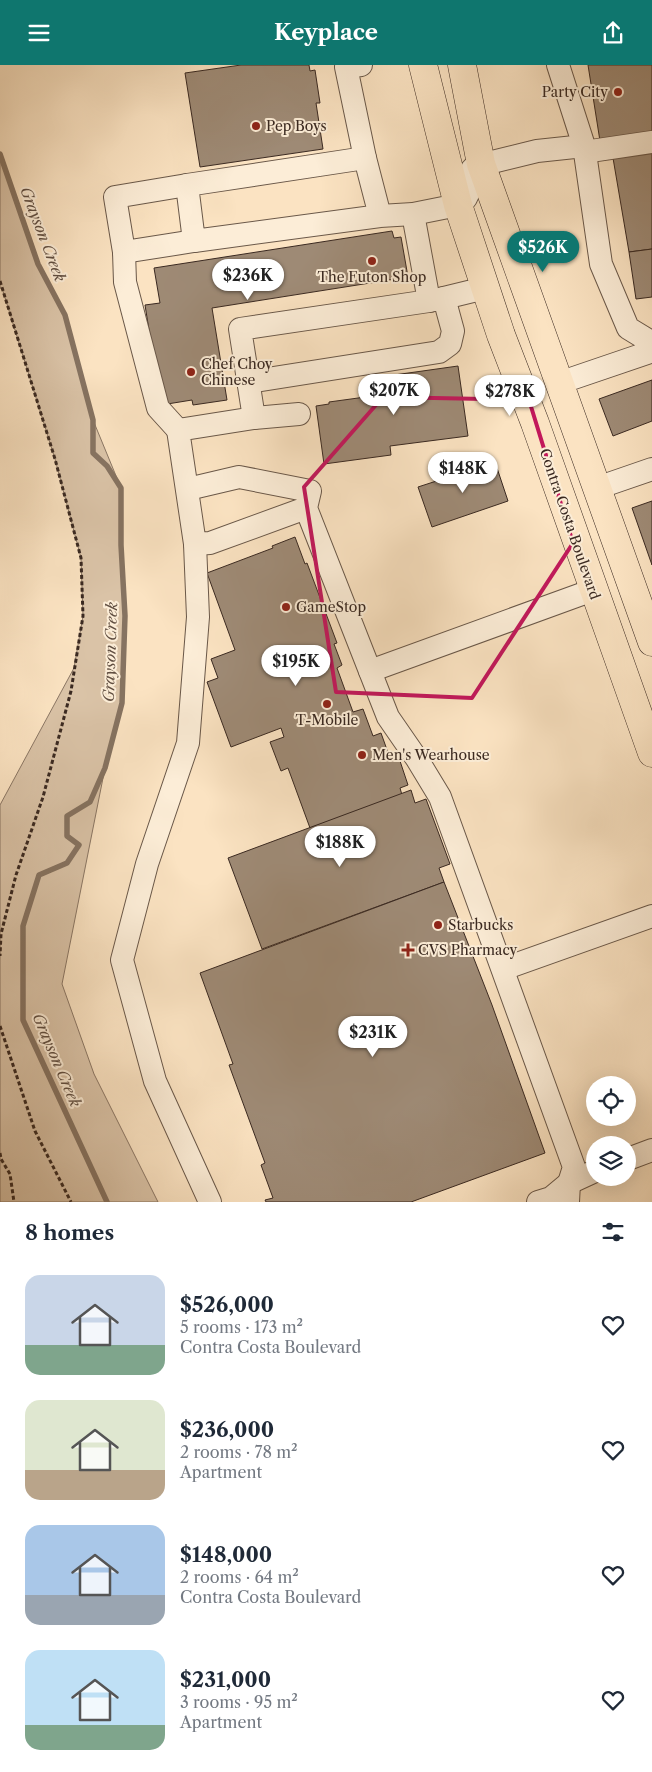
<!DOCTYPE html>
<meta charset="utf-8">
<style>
body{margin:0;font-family:"Libre Caslon Text",serif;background:#f2f2f3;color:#1f2937;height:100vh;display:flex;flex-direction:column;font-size:19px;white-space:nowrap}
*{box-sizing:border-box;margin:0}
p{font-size:16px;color:#747a83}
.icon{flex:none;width:28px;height:28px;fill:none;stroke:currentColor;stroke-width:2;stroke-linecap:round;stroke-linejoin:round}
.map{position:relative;height:1137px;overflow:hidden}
.sheet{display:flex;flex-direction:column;background:#fff;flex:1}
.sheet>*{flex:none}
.buttons{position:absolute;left:586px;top:1011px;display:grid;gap:10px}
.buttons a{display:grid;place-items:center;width:50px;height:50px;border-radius:50%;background:#fff;box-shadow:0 5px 20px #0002;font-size:25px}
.price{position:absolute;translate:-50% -42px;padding:0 11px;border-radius:18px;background:#fff;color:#222;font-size:16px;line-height:32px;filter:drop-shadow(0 1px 2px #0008)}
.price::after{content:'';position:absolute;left:50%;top:30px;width:15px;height:11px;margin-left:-8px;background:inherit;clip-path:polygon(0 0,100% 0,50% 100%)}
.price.current{background:#0f766e;color:#fff}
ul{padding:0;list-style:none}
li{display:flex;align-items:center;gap:15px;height:125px;padding:0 25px}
li span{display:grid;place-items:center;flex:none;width:140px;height:100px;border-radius:15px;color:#555}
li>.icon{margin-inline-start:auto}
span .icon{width:60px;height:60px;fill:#fffc;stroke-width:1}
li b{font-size:21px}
h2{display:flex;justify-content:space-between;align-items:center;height:60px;padding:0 25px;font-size:21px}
header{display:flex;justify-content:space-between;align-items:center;height:65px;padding:0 25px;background:#0f766e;color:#fff;font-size:22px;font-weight:800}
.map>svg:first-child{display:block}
</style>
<header><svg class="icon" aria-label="menu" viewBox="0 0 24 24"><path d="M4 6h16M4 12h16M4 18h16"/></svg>Keyplace<svg class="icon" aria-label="share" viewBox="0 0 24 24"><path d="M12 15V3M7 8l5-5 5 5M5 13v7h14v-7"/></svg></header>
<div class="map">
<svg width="652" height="1137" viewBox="0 0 652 1137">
<rect width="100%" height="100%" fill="#fbe3c2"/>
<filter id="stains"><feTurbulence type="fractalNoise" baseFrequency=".004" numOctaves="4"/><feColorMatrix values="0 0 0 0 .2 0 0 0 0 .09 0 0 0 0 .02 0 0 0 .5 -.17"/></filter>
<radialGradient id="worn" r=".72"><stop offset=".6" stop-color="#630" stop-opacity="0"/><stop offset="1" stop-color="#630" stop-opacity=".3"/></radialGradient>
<polygon fill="#dac3a7" stroke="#8a7664" points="0,89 38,199 65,250 93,355 121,423 121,480 125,551 122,638 105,703 62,919 94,1009 158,1137 0,1137 0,740 74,603 83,551 81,493 55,394 2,223 0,223"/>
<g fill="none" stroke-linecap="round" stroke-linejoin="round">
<polyline stroke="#867361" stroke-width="5.5" points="0,89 38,199 65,250 93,355 93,388 107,401 121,423 121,480 125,551 122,638 105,703 90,737 67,751 67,771 79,780 67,798 39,810 23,861 23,955 107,1137"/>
</g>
<g fill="#9e8a75" stroke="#3a2921">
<polygon points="241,0 309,0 310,6 315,5 320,38 316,38 323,84 200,102 185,8"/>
<polygon points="588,0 652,0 652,68 600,76"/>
<polygon points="652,87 652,184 629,187 613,93"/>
<polygon points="392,166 394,173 401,172 408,212 212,243 227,335 193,340 192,335 161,340 145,240 160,238 154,203"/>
<polygon points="652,184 652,232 636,234 629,187"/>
<polygon points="458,301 468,371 390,381 391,390 324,399 316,341 329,339 329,337 380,330 379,321 388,320 387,311"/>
<polygon points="652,315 652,356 613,371 599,334"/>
<polygon points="495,397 508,436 432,462 418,422"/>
<polygon points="652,436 652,500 632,443"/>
<polygon points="295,472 305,499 307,498 337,578 334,579 342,600 337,603 353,647 363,644 373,671 381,668 391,696 399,693 408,720 400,723 402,730 310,763 288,703 281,706 270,677 284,672 281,663 231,682 207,617 218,613 211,594 235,585 207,508 273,483 272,481"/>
<polygon points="411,725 415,738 426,734 450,799 439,803 444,817 262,884 228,793"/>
<polygon points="444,817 492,940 545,1088 411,1137 266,1137 265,1135 273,1133 261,1100 265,1098 229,1000 233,999 200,908"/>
</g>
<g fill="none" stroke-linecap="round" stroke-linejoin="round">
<defs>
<g id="minor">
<polyline points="361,0 346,2 365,93"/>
<polyline points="558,0 584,81 601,199 628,263 646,274 650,287 559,318"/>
<polyline points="584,87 652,77"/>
<polyline points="187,120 115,132 124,187 194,176"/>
<path d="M380 151 365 93 187 120 194 176 380 151 413 149 458 140C472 134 469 117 472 104L476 101 537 86 584 81"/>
<polyline points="124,187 125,217 158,343 178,365"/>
<polyline points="444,233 485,223"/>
<polyline points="248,317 439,287 450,279 453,266 444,233 429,236"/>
<polyline points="254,353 299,349"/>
<polyline points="597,423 652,404"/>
<polyline points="188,424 239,412 310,426 306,443 388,652 417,694 440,732 574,1102 569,1118 568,1137"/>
<polyline points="306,443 210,478 195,479 178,365 254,353 240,264 429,236 413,149"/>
<polyline points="195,479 198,552 188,678 147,799 122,895 155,1016 210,1137"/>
<polyline points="370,606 593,525"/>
<polyline points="503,904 652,851"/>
<polyline points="628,1094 652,1085"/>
<polyline points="538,1137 551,1133 569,1118 595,1106"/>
</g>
<g id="major">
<polyline points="423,0 458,140 501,270 535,358 652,688"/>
<polyline points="462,0 481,99 652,577"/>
</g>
</defs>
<use href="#minor" stroke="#6a5849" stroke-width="24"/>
<use href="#major" stroke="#3a2921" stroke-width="29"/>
<g stroke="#3a2921" stroke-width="3" stroke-dasharray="4 2.5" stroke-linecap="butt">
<polyline points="0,216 55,394 81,493 83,551 71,626 43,732 16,810 1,869 0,891"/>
<polyline points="0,961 35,1066 71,1137"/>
<polyline points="0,1088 1,1094 10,1109 14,1137"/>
</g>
<use href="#minor" stroke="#fcedd7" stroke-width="22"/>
<use href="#major" stroke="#fbe3c2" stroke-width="28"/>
</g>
<path fill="none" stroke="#c2185b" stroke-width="4" stroke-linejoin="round" d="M383 332 529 335 573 478 472 633 336 627 304 422Z"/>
<g fill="#8f2418" stroke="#fcedd7" stroke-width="2">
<circle cx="618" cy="27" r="5"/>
<circle cx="256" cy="61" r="5"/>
<circle cx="372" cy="196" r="5"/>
<circle cx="191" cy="307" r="5"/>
<circle cx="286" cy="542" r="5"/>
<circle cx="327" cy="639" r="5"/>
<circle cx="362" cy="690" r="5"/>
<circle cx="438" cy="860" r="5"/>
<path d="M405.5 877.5h5v5h5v5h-5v5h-5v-5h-5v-5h5z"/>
</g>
<g text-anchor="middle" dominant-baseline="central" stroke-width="4" stroke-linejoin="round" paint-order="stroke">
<g font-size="14" fill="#3a2921" stroke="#fcedd7" text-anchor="start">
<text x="608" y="27" text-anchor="end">Party City</text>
<text x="266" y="61">Pep Boys</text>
<text x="372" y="212" text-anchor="middle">The Futon Shop</text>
<text x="201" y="299">Chef Choy<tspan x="201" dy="16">Chinese</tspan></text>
<text x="296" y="542">GameStop</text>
<text x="327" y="655" text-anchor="middle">T-Mobile</text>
<text x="372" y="690">Men's Wearhouse</text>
<text x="448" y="860">Starbucks</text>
<text x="418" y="885">CVS Pharmacy</text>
</g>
<g font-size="14" fill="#3a2921" stroke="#fcedd7">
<text transform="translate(570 459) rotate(71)">Contra Costa Boulevard</text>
</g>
<g font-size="15" font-style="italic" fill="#604e41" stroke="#fcedd7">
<text transform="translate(43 169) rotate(69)">Grayson Creek</text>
<text transform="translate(110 587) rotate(-88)">Grayson Creek</text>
<text transform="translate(57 995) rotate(67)">Grayson Creek</text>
</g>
</g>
<rect width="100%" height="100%" filter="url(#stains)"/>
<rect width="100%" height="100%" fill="url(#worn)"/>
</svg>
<div class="buttons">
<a><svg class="icon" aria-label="locate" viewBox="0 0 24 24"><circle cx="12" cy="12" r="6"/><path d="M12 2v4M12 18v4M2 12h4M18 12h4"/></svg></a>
<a><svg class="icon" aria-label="layers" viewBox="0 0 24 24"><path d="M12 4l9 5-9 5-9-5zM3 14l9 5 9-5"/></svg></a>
</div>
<b class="price current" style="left:543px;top:208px">$526K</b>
<b class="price" style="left:248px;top:236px">$236K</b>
<b class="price" style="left:394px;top:351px">$207K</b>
<b class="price" style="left:510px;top:352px">$278K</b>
<b class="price" style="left:463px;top:429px">$148K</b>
<b class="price" style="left:296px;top:622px">$195K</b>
<b class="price" style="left:340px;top:803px">$188K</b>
<b class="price" style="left:373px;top:993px">$231K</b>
</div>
<section class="sheet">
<h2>8 homes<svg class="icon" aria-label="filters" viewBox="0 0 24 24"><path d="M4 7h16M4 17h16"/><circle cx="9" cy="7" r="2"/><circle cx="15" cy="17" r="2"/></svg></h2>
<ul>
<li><span style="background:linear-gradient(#c9d6e8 70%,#7fa58c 0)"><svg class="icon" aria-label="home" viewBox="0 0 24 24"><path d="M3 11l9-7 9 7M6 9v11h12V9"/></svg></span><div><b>$526,000</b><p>5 rooms · 173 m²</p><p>Contra Costa Boulevard</p></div><svg class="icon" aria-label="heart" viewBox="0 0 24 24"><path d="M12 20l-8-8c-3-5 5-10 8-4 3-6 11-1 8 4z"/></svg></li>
<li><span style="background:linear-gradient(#dfe7d0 70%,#b9a48a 0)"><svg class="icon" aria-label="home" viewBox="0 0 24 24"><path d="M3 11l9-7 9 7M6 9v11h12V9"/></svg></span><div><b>$236,000</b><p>2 rooms · 78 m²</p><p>Apartment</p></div><svg class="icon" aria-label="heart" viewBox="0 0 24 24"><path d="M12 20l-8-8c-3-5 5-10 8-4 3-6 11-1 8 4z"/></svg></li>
<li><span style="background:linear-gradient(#a9c7e8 70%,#9aa5b1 0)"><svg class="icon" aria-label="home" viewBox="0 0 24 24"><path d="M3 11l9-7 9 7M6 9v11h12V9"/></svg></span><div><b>$148,000</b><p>2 rooms · 64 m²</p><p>Contra Costa Boulevard</p></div><svg class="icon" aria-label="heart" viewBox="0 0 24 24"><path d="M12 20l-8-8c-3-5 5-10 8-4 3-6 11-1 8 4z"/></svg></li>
<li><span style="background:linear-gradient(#bfe0f5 75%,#7fa58c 0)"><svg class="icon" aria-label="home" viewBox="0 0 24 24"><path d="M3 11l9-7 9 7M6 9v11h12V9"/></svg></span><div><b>$231,000</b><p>3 rooms · 95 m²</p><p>Apartment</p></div><svg class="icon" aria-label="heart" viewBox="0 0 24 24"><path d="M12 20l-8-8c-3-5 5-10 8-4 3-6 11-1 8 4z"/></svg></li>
</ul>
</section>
